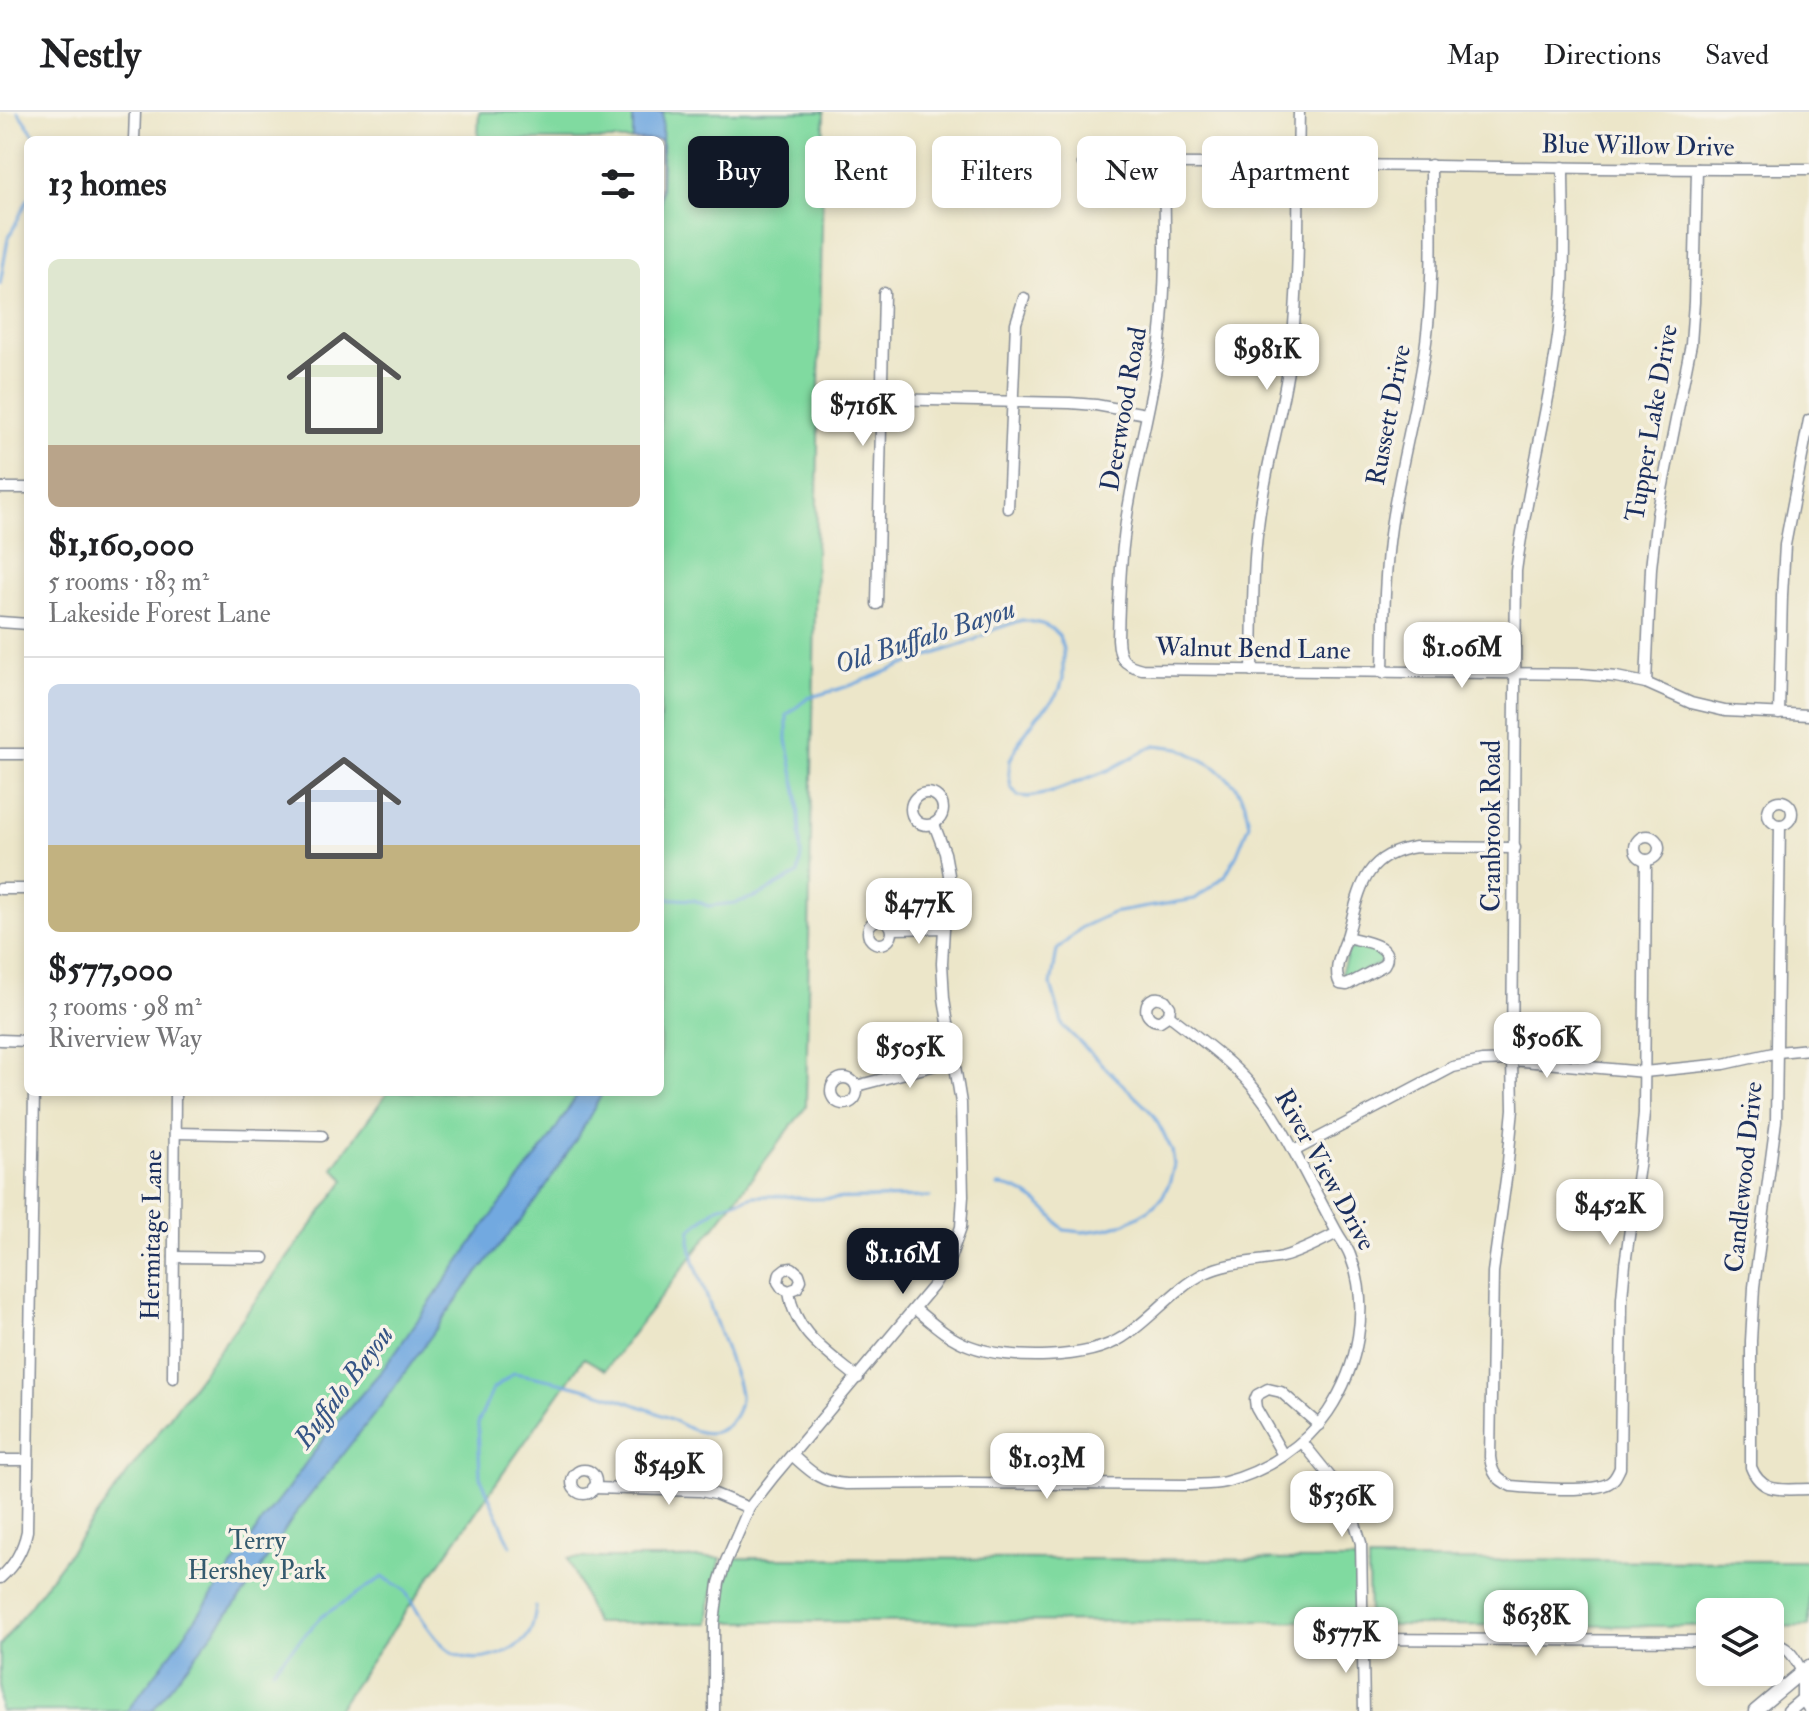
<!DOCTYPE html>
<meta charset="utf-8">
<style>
body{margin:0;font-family:"IM FELL Double Pica",serif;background:#f2f2f2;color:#202124;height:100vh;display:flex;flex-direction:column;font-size:30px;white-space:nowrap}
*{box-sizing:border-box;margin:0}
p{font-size:26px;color:#757577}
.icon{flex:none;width:44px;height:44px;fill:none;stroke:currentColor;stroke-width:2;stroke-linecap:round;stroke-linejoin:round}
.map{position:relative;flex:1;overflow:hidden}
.details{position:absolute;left:24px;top:24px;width:640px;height:960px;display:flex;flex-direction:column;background:#fff;border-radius:12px;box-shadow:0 4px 12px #0003}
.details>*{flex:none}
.guide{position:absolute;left:688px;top:24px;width:760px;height:72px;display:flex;gap:16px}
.tools{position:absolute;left:1696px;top:1486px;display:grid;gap:16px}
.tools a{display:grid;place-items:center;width:88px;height:88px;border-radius:12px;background:#fff;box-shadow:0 4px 12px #0003;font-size:40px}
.price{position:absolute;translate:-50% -68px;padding:0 18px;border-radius:16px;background:#fff;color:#222;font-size:26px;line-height:52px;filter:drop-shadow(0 2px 4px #0008)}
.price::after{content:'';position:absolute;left:50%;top:48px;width:24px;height:18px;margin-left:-12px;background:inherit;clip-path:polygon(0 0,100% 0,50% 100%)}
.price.on{background:#111827;color:#fff}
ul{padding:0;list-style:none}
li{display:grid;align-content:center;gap:16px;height:424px;padding:0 24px}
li+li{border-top:2px solid #e0e0e0}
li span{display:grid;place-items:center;height:248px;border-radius:12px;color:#555}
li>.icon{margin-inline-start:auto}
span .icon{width:144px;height:144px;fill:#fffc;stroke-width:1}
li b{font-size:34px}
h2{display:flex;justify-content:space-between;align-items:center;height:96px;padding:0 24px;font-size:34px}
.chip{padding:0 28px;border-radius:12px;background:#fff;box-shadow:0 4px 12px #0003;font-size:28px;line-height:72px}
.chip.on{background:#111827;color:#fff}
header{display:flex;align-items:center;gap:48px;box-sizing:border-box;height:112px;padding:0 40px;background:#fff;border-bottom:2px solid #e0e0e0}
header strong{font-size:38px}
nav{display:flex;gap:44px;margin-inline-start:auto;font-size:28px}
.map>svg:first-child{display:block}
</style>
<header>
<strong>Nestly</strong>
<nav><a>Map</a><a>Directions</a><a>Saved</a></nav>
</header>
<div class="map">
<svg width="1809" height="1599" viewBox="0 0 1809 1599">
<rect width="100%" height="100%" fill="#f7f3e8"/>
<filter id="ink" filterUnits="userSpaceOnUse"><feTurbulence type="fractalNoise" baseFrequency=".0125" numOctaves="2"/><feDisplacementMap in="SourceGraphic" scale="16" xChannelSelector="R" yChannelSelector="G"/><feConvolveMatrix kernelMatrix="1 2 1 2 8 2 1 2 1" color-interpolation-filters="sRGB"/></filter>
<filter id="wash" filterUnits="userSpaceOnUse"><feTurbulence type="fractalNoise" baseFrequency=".006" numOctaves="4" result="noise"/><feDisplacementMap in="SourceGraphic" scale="32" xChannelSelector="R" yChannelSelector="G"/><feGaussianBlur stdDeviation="1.8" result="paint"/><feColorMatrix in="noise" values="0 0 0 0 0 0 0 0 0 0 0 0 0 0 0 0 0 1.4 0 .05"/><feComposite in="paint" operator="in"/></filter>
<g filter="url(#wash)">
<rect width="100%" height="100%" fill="#ece6c9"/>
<g fill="#80daa0" stroke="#4e847f" stroke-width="2">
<polygon points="479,0 824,0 806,995 605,1258 584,1246 336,1599 0,1599 0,1534 345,1068 333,1056 388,980 660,980 660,28 478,28"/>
<polygon points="1358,834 1381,841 1383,845 1379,852 1348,867 1344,866 1341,861 1349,838"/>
<polygon points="568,1446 721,1446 710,1492 709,1511 595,1511"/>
<polygon points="734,1446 1357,1448 1357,1509 721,1510 724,1478"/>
<polygon points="1368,1448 1809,1449 1809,1514 1770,1515 1770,1500 1710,1500 1710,1514 1369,1513"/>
</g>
<g fill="#72a9e0" stroke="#466c9f" stroke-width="2">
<polygon points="633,0 663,0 660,106 660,28 633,28"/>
<polygon points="579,980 603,980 579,1023 537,1088 467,1174 380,1295 296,1401 248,1476 152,1599 127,1599 167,1547 245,1437 262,1409 285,1380 326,1323 384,1256 485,1113 547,1031"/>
</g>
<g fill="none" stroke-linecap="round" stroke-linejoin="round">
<g stroke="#72a9e0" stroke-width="3">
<polyline points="18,0 38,28"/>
<polyline points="0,172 8,127 28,87"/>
<path d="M660 786 694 788 708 794 735 791 758 784 798 762 801 744 798 685 787 628V603L808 586 849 574 906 552 974 528 995 517 1022 508 1043 512 1052 517 1059 524 1063 537V566L1060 577 1051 590 1038 603 1020 628 1010 648 1009 663 1011 675 1018 684 1029 685 1049 681 1109 658 1155 633 1180 636 1215 655 1235 673 1245 691 1249 712 1237 742 1225 764 1195 787 1112 801 1082 815 1057 838 1051 873 1063 914 1153 1002 1172 1038 1174 1053 1170 1069 1162 1086 1149 1098 1126 1111 1105 1117 1083 1120 1064 1118C1048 1098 1025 1074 998 1074"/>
<path d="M511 1434 480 1364 478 1311 493 1277 514 1261C567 1270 619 1284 669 1306 683 1313 698 1324 715 1320 729 1316 739 1301 740 1287 741 1282 738 1274 737 1269L694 1149 690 1129 691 1117 718 1095 754 1084H786L811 1087 930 1085"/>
<path d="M273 1557 321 1505 383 1465C389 1469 399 1473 404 1478 409 1484 413 1493 417 1499 442 1537 460 1560 508 1539 530 1528 533 1518 536 1495"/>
</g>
</g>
</g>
<g filter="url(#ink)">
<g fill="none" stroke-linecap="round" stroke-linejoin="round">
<defs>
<g id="minor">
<polyline points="134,28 135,0"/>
<path d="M1164 51C1165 110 1167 170 1160 229 1154 282 1139 334 1130 386 1121 433 1119 479 1118 527 1119 546 1123 553 1142 557L1582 562 1616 565 1646 571 1691 591 1725 599 1809 603"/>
<path d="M1083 52C1325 50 1567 58 1809 57"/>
<path d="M1563 55C1563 99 1566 144 1562 189 1554 280 1528 368 1516 459L1512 948 1513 997 1507 1060 1493 1160 1490 1345C1492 1361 1496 1367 1511 1374 1531 1376 1593 1381 1609 1371 1615 1368 1617 1362 1620 1356L1622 1186 1625 1152 1640 1047 1644 1001 1646 748"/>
<polyline points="881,287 1070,291 1096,293 1146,302"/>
<polyline points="0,376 28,376"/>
<polyline points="1008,396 1016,211 1024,186"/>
<polyline points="877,492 884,181"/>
<polyline points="0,510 28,512"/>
<path d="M1252 559C1253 508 1252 457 1259 406 1267 348 1285 291 1292 232 1301 155 1297 77 1299 0"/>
<path d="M1383 561C1384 512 1384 463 1391 415 1400 353 1418 292 1426 230 1434 171 1431 112 1431 53"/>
<polyline points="1646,571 1651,456 1657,403 1691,232 1694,190 1697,57"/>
<polyline points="1779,602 1782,483 1785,433 1809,308"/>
<polyline points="0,642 28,642"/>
<circle cx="927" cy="697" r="16"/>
<circle cx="1780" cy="701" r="12"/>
<path d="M1780 713 1776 1009 1754 1175 1751 1229V1355C1762 1383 1783 1377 1809 1377"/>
<circle cx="1647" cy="736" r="12"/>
<polyline points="0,777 28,777"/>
<circle cx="880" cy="820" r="12"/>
<polyline points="892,817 944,816"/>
<path d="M1347 825C1360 780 1361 743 1416 735L1515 736"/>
<path d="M1347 825C1362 829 1397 833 1384 853L1347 873 1340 872C1332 857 1342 840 1347 825Z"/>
<polyline points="0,928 28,929"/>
<circle cx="844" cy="979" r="13"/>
<polyline points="856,974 955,948"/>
<polyline points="175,1021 322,1024"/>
<polyline points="1294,1039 1453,955 1482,949 1512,948 1644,960 1724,952 1778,940 1809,937"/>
<polyline points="174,1145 264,1146"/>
<path d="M789 1179 797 1176 801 1168 799 1162 792 1156 785 1157 780 1161 778 1170 782 1176 789 1179C794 1221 827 1240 858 1266"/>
<path d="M915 1197C932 1211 948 1226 970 1234 1009 1249 1088 1248 1123 1225 1152 1207 1174 1176 1205 1161 1230 1149 1256 1151 1282 1145 1301 1140 1320 1130 1337 1121"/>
<polyline points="173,1266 175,980"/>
<polyline points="1303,1331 1336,1372 1351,1399 1361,1431 1364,1599"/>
<path d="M792 1343C811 1360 820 1370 846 1372L961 1371 1188 1373C1200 1372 1213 1373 1225 1370 1264 1361 1306 1333 1328 1300 1358 1255 1371 1195 1350 1143 1347 1135 1342 1129 1338 1122 1328 1104 1319 1086 1309 1068 1292 1036 1276 1002 1252 974 1229 947 1197 925 1169 903L1170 895 1165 888C1158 884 1151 885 1147 892 1144 902 1150 909 1160 909L1169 903"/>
<polyline points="1283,1343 1256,1296 1255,1288 1257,1283 1268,1277 1281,1280 1319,1313"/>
<polyline points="0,1348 27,1348"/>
<circle cx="584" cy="1370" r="12"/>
<polyline points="593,1376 701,1379 715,1382 749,1396"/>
<path d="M0 1466C15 1453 23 1438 27 1419L34 980"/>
<polyline points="1363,1527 1710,1529"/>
<path d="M1770 1531C1788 1532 1795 1546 1802 1560"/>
<polyline points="1809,1566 1802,1560 1802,1587 1809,1597"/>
<polyline points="714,1599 714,1511 719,1471 726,1449 749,1396 774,1364 933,1174 949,1149 961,1115 963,1084 961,991 944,886 942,851 944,816 949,785 949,763 945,741 934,712"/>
</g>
<g id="major">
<polyline points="1755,1599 1809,1554"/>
<polyline points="1789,1599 1809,1582"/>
</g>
</defs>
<use href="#minor" stroke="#848a94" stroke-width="13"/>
<use href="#major" stroke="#848a94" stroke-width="15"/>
<use href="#minor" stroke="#fff" stroke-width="10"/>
<use href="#major" stroke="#fff" stroke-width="12"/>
</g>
</g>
<g text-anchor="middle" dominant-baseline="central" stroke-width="7" stroke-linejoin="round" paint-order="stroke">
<g font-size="26" fill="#1b2f5e" stroke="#f7f3e8">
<text transform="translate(1638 34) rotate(1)">Blue Willow Drive</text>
<text transform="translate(1124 297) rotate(-80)">Deerwood Road</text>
<text transform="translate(1389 303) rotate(-79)">Russett Drive</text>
<text transform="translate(1652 311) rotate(-80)">Tupper Lake Drive</text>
<text transform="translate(1253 537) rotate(1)">Walnut Bend Lane</text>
<text transform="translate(1492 714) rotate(-90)">Cranbrook Road</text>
<text transform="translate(1325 1058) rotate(61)">River View Drive</text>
<text transform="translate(1744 1065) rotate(-84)">Candlewood Drive</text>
<text transform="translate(152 1123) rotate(-89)">Hermitage Lane</text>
</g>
<g font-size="26" fill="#345a6e" stroke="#f7f3e8">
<text x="257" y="1429">Terry<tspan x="257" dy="30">Hershey Park</tspan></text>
</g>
<g font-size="28" font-style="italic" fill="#355485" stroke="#f7f3e8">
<text transform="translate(925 525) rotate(-18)">Old Buffalo Bayou</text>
<text transform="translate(344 1275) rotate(-53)">Buffalo Bayou</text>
</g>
</g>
</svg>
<div class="tools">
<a><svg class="icon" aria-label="layers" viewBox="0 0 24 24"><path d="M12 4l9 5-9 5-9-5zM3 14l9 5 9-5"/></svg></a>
</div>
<b class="price" style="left:1267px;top:280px">$981K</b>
<b class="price" style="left:863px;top:336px">$716K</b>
<b class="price" style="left:1462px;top:578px">$1.06M</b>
<b class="price" style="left:919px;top:834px">$477K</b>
<b class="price" style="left:1547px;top:968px">$506K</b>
<b class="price" style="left:910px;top:978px">$505K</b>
<b class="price" style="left:1610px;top:1135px">$452K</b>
<b class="price on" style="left:903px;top:1184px">$1.16M</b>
<b class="price" style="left:1047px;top:1389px">$1.03M</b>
<b class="price" style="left:669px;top:1395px">$549K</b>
<b class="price" style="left:1342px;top:1427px">$536K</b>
<b class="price" style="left:1536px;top:1546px">$638K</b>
<b class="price" style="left:1346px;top:1563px">$577K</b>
<div class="guide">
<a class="chip on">Buy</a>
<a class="chip">Rent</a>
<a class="chip">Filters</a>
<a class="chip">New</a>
<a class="chip">Apartment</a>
</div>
<section class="details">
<h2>13 homes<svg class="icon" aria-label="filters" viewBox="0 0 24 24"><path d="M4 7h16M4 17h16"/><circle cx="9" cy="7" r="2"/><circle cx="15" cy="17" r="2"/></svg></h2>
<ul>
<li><span style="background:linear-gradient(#dfe7d0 75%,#b9a48a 0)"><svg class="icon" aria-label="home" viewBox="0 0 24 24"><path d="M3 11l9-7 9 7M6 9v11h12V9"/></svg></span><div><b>$1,160,000</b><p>5 rooms · 183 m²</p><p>Lakeside Forest Lane</p></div></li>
<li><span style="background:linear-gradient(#c9d6e8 65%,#c2b280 0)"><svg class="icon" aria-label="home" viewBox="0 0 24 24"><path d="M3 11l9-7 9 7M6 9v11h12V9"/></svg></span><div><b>$577,000</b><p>3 rooms · 98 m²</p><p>Riverview Way</p></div></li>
</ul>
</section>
</div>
